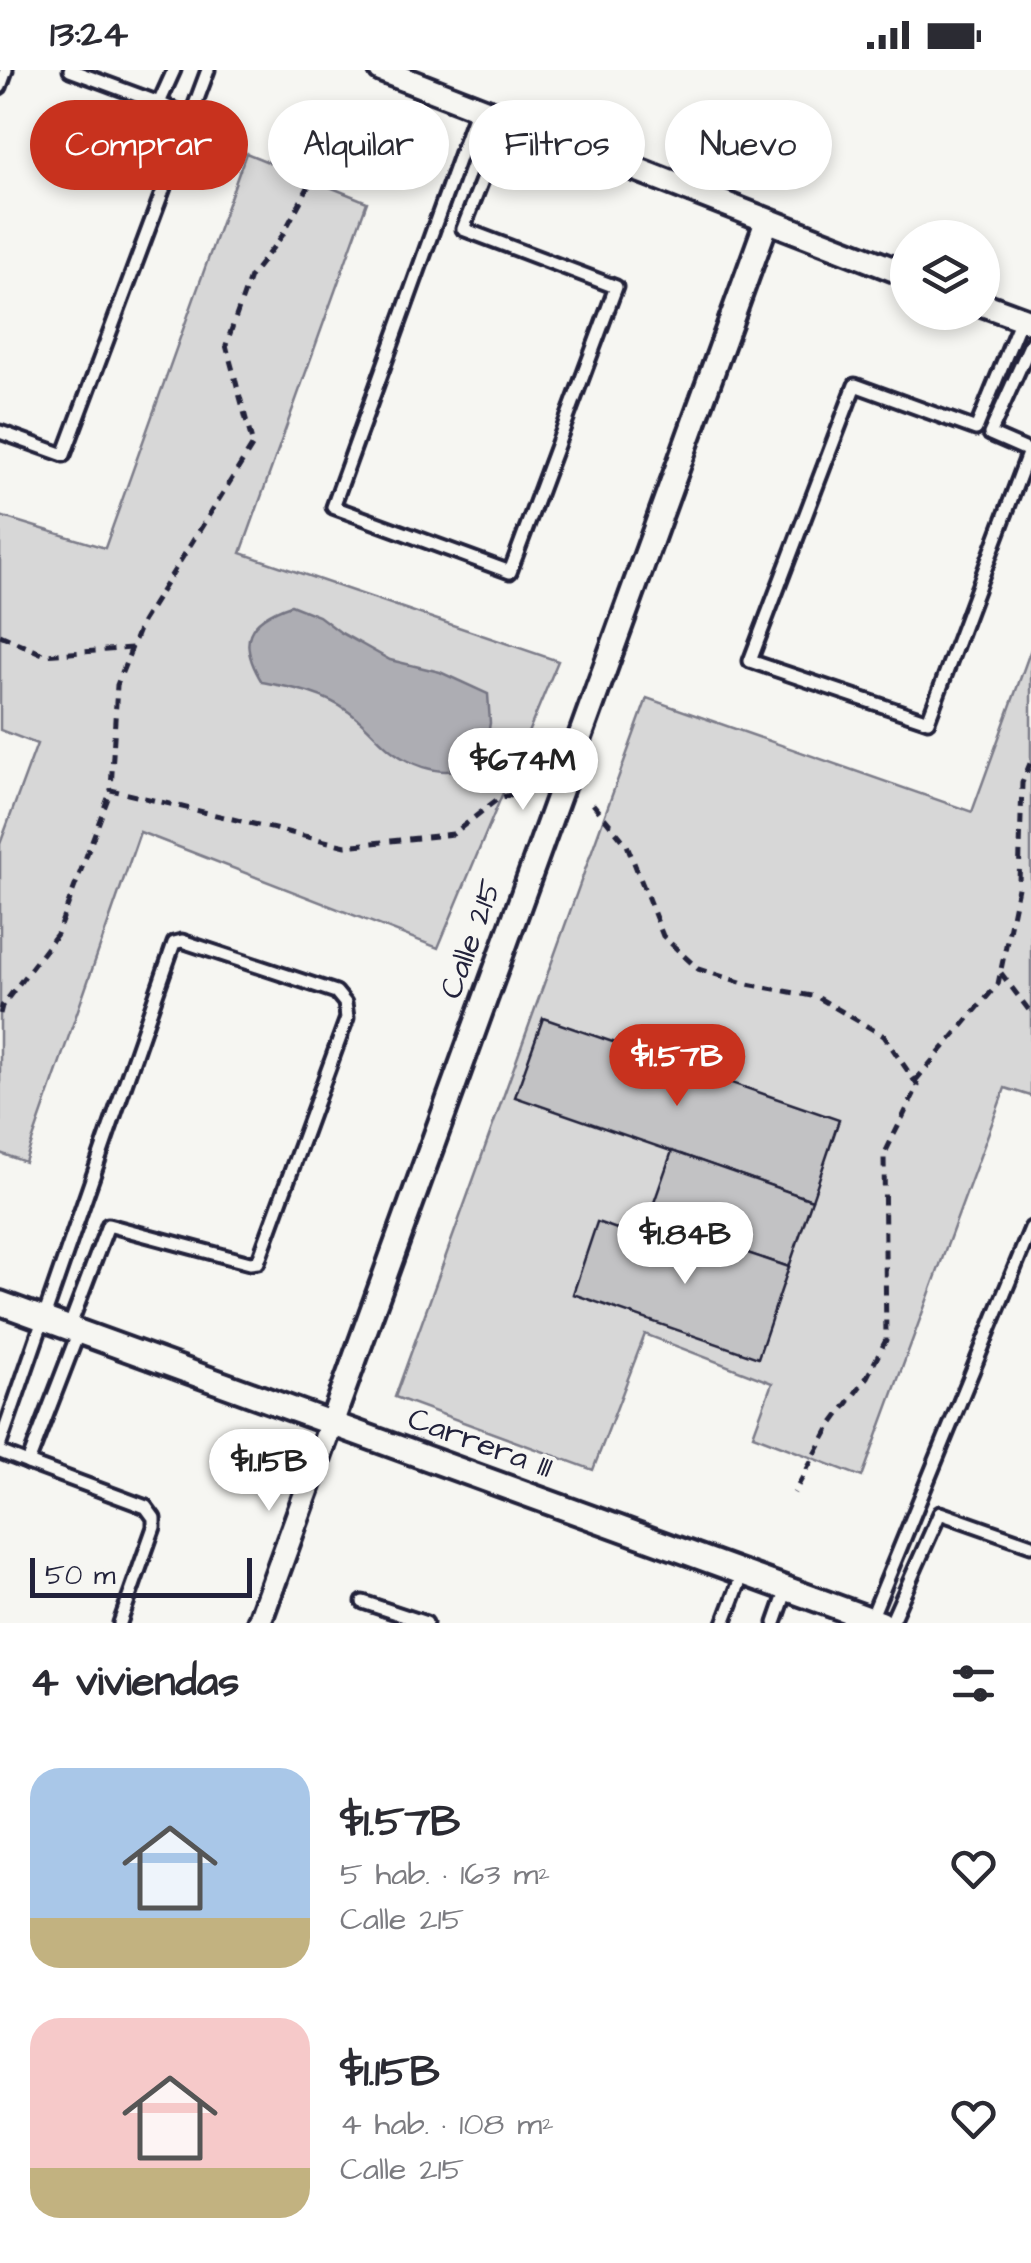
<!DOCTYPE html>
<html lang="es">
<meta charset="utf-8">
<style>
body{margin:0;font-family:"Architects Daughter",sans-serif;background:#f2f2f3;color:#2b2b33;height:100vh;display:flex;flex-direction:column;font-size:38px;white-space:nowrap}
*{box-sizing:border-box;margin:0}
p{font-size:32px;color:#7c7c81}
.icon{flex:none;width:55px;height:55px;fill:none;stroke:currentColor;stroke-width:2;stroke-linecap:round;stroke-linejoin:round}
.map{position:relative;height:1553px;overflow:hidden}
.details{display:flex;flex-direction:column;background:#fff;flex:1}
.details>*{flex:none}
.hud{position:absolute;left:30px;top:30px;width:972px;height:90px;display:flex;gap:20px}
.fabs{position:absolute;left:890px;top:150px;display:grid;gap:20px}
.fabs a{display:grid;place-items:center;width:110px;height:110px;border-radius:50%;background:#fff;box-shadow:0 5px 15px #0003;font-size:50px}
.scale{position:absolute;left:30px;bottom:25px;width:222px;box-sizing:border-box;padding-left:10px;border:5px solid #22223b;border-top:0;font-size:28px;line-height:35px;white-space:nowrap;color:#22223b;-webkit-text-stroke:8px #f6f6f2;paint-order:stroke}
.price{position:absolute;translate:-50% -85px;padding:0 22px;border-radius:35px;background:#fff;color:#222;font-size:32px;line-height:65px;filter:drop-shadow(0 2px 5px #0008)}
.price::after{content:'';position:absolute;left:50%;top:60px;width:30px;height:22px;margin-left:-15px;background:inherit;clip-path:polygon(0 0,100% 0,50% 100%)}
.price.current{background:#c8321e;color:#fff}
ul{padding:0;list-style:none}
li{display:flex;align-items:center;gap:30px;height:250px;padding:0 30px}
li span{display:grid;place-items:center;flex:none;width:280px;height:200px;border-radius:30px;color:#555}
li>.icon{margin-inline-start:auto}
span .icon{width:120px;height:120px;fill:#fffc;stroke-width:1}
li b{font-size:42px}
h2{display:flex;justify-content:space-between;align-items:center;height:120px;padding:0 30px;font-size:42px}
.pill{padding:0 35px;border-radius:45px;background:#fff;box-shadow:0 5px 15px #0003;font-size:35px;line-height:90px}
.pill.current{background:#c8321e;color:#fff}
.status{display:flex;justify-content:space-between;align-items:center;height:70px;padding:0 50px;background:#fff;direction:ltr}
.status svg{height:28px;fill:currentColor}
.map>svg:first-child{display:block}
</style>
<div class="status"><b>13:24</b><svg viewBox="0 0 49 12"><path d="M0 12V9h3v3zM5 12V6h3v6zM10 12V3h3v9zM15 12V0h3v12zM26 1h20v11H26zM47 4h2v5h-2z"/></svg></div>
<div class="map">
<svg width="1031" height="1553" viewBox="0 0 1031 1553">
<rect width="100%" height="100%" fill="#f6f6f2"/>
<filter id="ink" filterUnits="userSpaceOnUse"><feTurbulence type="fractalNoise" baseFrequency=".01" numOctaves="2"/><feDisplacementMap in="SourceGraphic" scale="20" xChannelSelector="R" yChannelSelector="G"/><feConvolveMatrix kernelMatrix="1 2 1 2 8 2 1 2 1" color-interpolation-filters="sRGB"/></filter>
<g filter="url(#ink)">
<g fill="#d7d7d7" stroke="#7c7c89" stroke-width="2.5">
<polygon points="246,83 367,132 241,483 558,591 438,878 140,762 25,1092 0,1083 0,774 37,674 0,660 0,446 105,478"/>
<polygon points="1031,579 1031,1026 1005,1018 862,1407 753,1365 772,1313 645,1264 593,1400 395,1327 647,628 972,742"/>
</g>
<path fill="#adadb3" stroke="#757583" stroke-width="2.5" d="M291 535 319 546 340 562 390 590 440 602 488 624 490 653 485 681C461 700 453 706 423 697 384 684 379 664 349 642 323 623 294 618 262 612 237 571 246 550 291 535Z"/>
<g fill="#c2c2c4" stroke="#22223b" stroke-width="2.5">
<polygon points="543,948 839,1050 812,1130 515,1027"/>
<polygon points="672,1081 812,1130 789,1197 703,1168 697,1187 642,1167"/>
<polygon points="597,1152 697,1187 703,1168 789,1197 758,1288 573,1224"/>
</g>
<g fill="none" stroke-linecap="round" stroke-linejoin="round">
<defs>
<g id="service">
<polyline points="70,0 159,33 174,0"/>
<polyline points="0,17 6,0"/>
<polyline points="159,33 190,47"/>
<polyline points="477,38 333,437 510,502 616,217 463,159 506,49"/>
<polyline points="1021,249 976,359 855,315 750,591 928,651 1029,381 990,364 1031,273"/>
<polyline points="0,362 64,385 208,0"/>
<polyline points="79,1261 28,1393 146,1437 154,1448 154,1457 120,1553"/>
<polyline points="0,1374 174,873 182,871 336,922 345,933 347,948 258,1192 250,1193 108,1155 69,1258"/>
<polyline points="0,1382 28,1393"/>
<polyline points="363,1532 426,1553"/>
<polyline points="871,1549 1031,1158"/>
<polyline points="724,1553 743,1503"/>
<polyline points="775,1553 787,1519"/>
<polyline points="891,1553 940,1443 1031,1475"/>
</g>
<g id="minor">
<polyline points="381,0 908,205"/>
<polyline points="982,234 1031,252"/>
<polyline points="0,1233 881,1553"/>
<polyline points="259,1553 767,151"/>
</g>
</defs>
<use href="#service" stroke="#22223b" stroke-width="19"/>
<use href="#minor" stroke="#22223b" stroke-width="30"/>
<g stroke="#22223b" stroke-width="5" stroke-dasharray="10 8" stroke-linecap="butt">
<polyline points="335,67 282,166 250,207 226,275 253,375 142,552 117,615 111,720 346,776 453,764 499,728 521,722"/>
<polyline points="0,565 45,585 132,578"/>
<polyline points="593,734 627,775 663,866 698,899 747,914 817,927 884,966 918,1016 884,1085 886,1270 867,1307 830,1357 794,1423"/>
<polyline points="1001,903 1031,943"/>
<polyline points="0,944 2,936 57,864 111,720"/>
<polyline points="915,1011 998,914 1019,813 1022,713 1031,691"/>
</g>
<use href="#service" stroke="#f6f6f2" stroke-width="11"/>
<use href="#minor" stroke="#f6f6f2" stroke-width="22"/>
</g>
</g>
<g text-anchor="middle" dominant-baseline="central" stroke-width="8" stroke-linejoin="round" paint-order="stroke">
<g font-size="32" fill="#22223b" stroke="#f6f6f2">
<text transform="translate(471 869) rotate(-70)">Calle 215</text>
<text transform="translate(480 1373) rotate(20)">Carrera 111</text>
</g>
</g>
</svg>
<div class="fabs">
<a><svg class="icon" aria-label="layers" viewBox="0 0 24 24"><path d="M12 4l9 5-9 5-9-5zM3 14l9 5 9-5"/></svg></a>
</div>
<div class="scale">50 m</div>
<b class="price" style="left:523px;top:743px">$674M</b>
<b class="price current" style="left:677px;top:1039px">$1.57B</b>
<b class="price" style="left:685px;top:1217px">$1.84B</b>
<b class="price" style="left:269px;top:1444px">$1.15B</b>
<div class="hud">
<a class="pill current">Comprar</a>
<a class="pill">Alquilar</a>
<a class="pill">Filtros</a>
<a class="pill">Nuevo</a>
</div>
</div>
<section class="details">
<h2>4 viviendas<svg class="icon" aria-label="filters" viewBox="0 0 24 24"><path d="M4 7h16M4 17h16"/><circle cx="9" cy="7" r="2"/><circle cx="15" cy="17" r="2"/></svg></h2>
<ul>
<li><span style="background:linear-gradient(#a9c7e8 75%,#c2b280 0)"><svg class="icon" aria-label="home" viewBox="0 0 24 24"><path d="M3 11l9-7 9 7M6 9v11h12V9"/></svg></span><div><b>$1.57B</b><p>5 hab. · 163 m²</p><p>Calle 215</p></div><svg class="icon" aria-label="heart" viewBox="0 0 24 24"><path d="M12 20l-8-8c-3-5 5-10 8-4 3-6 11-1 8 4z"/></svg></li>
<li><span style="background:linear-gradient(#f6c9c9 75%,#c2b280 0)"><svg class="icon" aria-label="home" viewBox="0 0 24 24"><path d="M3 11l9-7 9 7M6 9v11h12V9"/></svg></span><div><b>$1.15B</b><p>4 hab. · 108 m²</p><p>Calle 215</p></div><svg class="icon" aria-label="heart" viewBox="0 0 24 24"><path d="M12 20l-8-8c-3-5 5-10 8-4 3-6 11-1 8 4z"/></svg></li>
</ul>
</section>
